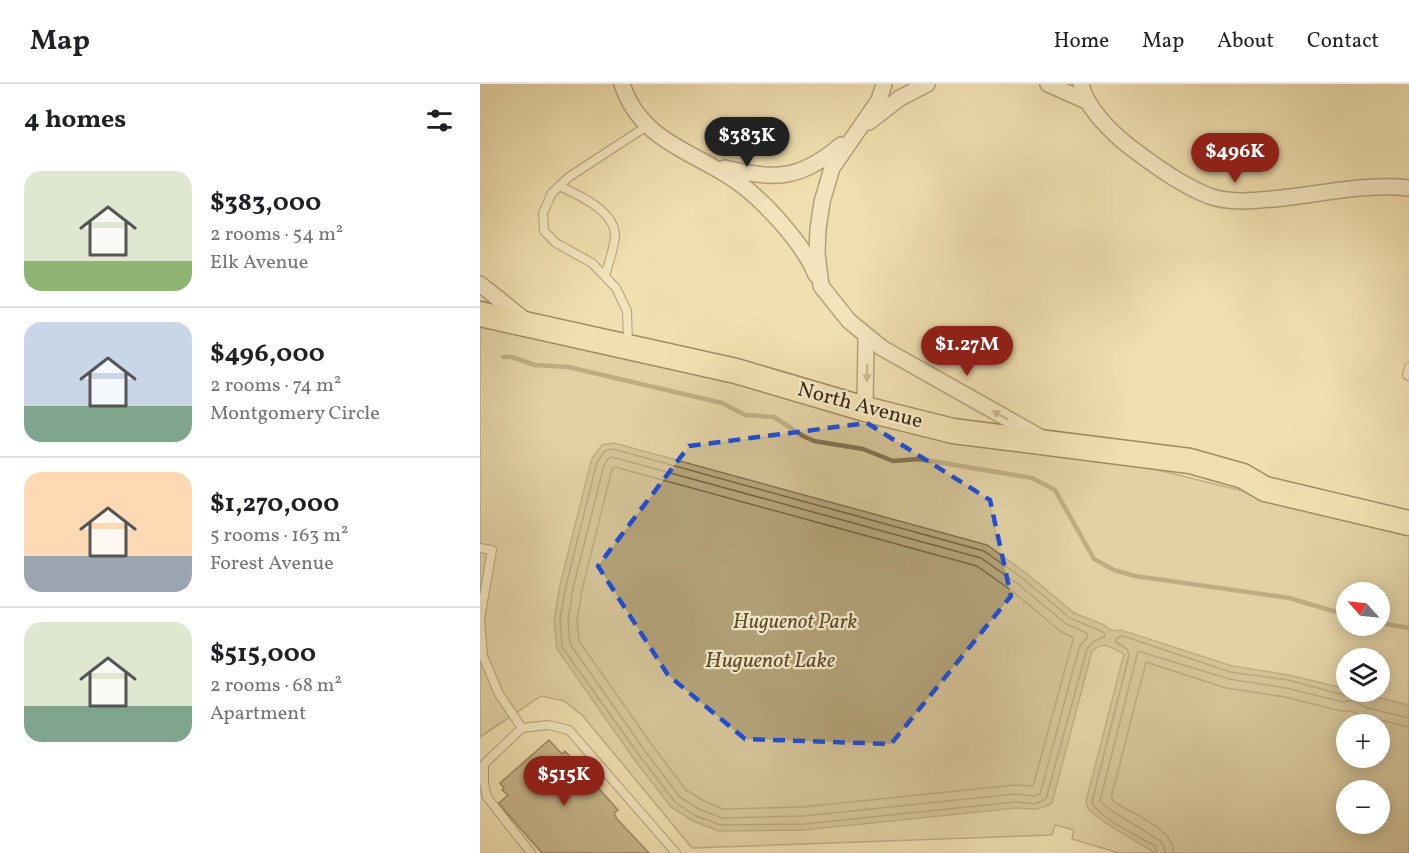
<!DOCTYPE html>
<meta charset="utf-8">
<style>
body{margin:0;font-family:Vollkorn,serif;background:#f6f6f6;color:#202124;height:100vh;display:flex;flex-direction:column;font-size:22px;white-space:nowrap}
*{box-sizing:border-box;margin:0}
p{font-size:20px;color:#757577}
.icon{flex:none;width:33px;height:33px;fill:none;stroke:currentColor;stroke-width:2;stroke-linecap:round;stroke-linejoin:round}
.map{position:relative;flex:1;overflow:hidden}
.drawer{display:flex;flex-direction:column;background:#fff;width:480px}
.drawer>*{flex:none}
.needle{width:39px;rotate:297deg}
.fabs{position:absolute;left:856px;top:498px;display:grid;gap:12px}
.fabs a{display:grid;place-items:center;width:54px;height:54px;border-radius:50%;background:#fff;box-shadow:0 3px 15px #0003;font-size:30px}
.price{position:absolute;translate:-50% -51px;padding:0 14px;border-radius:21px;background:#8f2418;color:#fff;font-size:20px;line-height:39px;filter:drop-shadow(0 2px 3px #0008)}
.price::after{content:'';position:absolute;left:50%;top:36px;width:18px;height:14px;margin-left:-9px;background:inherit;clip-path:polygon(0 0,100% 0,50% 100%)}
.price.on{background:#222;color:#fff}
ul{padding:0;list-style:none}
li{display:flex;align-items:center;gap:18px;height:150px;padding:0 24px}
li+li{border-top:2px solid #e0e0e0}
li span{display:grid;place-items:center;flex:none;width:168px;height:120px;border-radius:18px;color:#555}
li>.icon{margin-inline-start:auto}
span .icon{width:72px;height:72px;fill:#fffc;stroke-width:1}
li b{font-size:26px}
h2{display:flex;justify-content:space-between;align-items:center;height:72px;padding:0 24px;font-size:26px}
header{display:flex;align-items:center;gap:36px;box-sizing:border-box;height:84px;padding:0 30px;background:#fff;border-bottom:2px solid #e0e0e0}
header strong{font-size:28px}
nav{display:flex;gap:33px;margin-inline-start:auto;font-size:21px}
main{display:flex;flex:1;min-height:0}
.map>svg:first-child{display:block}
</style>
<header>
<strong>Map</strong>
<nav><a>Home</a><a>Map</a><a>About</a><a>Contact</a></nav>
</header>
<main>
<section class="drawer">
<h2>4 homes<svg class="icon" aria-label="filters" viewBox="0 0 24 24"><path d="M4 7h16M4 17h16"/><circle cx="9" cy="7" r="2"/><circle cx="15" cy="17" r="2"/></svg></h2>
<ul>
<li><span style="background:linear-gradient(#dfe7d0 75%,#8fb573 0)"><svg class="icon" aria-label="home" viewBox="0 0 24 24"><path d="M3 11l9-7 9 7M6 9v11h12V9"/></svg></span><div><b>$383,000</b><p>2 rooms · 54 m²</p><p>Elk Avenue</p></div></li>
<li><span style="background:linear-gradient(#c9d6e8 70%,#7fa58c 0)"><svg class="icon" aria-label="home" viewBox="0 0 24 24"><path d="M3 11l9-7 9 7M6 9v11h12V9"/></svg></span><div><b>$496,000</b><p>2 rooms · 74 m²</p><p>Montgomery Circle</p></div></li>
<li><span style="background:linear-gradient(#ffd9b3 70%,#9aa5b1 0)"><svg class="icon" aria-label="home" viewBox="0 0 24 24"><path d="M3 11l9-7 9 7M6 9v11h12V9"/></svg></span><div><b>$1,270,000</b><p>5 rooms · 163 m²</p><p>Forest Avenue</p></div></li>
<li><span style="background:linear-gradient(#dfe7d0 70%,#7fa58c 0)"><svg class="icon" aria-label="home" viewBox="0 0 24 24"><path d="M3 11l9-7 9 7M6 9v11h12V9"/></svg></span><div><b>$515,000</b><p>2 rooms · 68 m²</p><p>Apartment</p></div></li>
</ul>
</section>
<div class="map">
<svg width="929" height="769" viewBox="0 0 929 769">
<rect width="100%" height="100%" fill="#f0dfb0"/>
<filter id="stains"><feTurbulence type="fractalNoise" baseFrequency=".00333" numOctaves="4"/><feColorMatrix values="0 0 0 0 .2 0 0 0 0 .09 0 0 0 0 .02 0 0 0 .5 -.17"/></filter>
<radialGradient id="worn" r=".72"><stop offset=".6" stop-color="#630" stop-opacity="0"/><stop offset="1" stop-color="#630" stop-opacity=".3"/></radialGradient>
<path fill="#d1c094" stroke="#867450" stroke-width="1.5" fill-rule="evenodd" d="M0 240 670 384 929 448V769H639L592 755 594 746 575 741 572 751 212 764 103 632 84 617 61 612 0 653ZM867 508H900V542H867ZM867 574H900V608H867ZM867 640H900V674H867ZM867 706H900V740H867Z"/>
<path fill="#b2a178" stroke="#82714c" stroke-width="1.5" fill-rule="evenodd" d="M134 359 507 461 546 489 594 529 624 541C629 546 635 548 641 546L752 582 809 591 867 605V608H876L929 621V769H675L624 738 608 725 606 717 644 570C630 564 626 556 612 567L572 719C560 727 550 725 536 724L324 746 239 747 213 737 191 723 154 675 77 565 74 536 80 501 112 374 122 361ZM867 640H900V674H867ZM867 706H900V740H867Z"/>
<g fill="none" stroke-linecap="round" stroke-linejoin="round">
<g stroke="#766442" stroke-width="1.5">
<polygon points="133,365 504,467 542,494 590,534 621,547 625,550 624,553 614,557 607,565 566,715 555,720 535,718 324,740 241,741 216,732 195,718 159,671 82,563 80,536 86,502 117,378 125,367"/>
<polygon points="132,373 501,474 538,500 586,540 607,549 607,553 599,564 560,710 554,712 535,710 323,732 242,734 219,725 200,713 165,667 90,560 88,536 93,504 124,381 129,374"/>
<polygon points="135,383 497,482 532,507 580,547 592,553 593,556 553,702 534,701 323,723 243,725 224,717 206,706 172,661 99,557 97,537 102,506 132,385"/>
<path d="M677 769 675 762C660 753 617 733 612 718L649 571 647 565 636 558 637 554 643 552 750 588 808 596 864 611 872 608"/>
<polyline points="685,769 684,762 679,756 632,727 620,717 658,567 749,595 806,604 863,618 874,616 884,623 929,634"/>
<path d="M694 769C693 745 656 731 637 720L631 714 666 578 746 604 805 613 861 627H871L882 632 929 643"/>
</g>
<g stroke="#82714c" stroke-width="4.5">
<polyline points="23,273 32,273 55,281 88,283 242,319 265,331 294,333 323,352 334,357 383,365 413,377 439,375 552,394 575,406 614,475 634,486 655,492 809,514 867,531"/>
<polyline points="900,539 929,544"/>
</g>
</g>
<polygon fill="#998761" stroke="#3b280b" stroke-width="1.5" points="69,656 82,670 85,667 138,726 134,729 137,735 169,769 62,769 31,734 19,719 28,711 22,706 24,704 20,699"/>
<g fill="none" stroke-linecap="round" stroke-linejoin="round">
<defs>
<g id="lane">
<path d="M79 102C99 111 133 126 135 150 135 163 128 180 125 192"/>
<polyline points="148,259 147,227 136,204 112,179 76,159 64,147 63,129 72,109 89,93 167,42"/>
<polyline points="929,283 927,291 929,292"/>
<polyline points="0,464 12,466 0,535"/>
<polyline points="0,535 3,572 19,610 42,644"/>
<polyline points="51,769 7,713 4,699 4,680 42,644 68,641 89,646 196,769"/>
</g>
<g id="street">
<path d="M142 0C160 56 210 66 253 95 281 113 324 160 336 191"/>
<polyline points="404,0 399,16 352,84 342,118 338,145 337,169 341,202 369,237 402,264 560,353"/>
<polyline points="568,0 606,17"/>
<path d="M601 0C606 25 635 52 654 66 678 84 702 101 729 112 749 119 771 117 792 115 838 111 884 99 929 104"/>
<polyline points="389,38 420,14 447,0"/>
<path d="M245 84C296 96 320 96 361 61"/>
<polyline points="0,200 46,237"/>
<polyline points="385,325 386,253"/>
</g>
<polyline id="primary" points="0,230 256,287 385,325 473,347 710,377 763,392 785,405 929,439"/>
</defs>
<use href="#lane" stroke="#685634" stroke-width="10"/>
<use href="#street" stroke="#685634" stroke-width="18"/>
<use href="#primary" stroke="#3b280b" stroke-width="27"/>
<use href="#lane" stroke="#f5eacc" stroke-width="8"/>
<use href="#street" stroke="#f5eacc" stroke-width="15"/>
<use href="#primary" stroke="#f0dfb0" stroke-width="24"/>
</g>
<defs><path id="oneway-solid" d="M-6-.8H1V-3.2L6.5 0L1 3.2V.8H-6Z" transform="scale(1.5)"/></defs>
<g fill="#98896c">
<use href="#oneway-solid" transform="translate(387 289) rotate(91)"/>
<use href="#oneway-solid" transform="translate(520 331) rotate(-151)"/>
</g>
<path d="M0 0H929V769H0ZM387 339 510 416 531 512 411 660 265 655 188 591 118 482 209 362Z" fill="#f0dfb0" fill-opacity=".55" fill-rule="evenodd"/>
<path fill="none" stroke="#1d4ed8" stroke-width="4.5" stroke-dasharray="12 8" stroke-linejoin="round" d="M387 339 510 416 531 512 411 660 265 655 188 591 118 482 209 362Z"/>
<g text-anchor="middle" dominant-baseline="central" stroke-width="4.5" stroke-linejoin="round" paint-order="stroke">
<g font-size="21" fill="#3b280b" stroke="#f5eacc">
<text transform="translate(380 322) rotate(15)">North Avenue</text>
</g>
<g font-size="21" font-style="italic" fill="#604e2d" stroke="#f5eacc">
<text x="315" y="538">Huguenot Park</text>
</g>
<g font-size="22" font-style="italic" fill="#5f4c2c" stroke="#f5eacc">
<text x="290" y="577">Huguenot Lake</text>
</g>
</g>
<rect width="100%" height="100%" filter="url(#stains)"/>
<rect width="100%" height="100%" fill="url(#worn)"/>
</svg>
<div class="fabs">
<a><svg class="needle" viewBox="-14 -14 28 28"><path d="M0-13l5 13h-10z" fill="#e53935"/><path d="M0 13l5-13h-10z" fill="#757577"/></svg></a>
<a><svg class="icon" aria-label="layers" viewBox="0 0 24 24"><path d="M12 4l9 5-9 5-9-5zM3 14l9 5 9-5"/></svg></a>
<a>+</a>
<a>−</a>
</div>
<b class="price on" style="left:267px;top:84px">$383K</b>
<b class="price" style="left:755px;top:100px">$496K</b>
<b class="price" style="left:487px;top:293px">$1.27M</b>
<b class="price" style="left:84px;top:723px">$515K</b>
</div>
</main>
